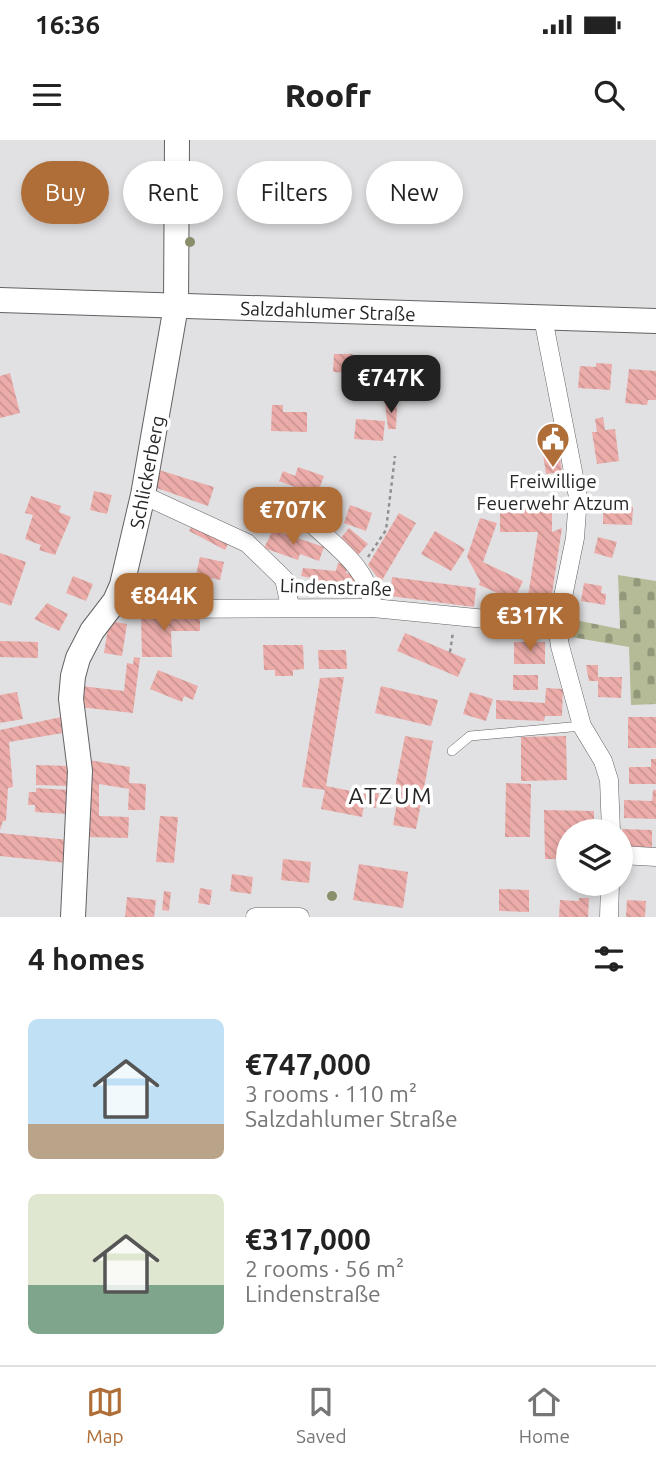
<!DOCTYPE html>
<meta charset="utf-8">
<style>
body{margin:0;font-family:Ubuntu,sans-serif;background:#f6f6f6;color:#222;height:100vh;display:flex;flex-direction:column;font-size:26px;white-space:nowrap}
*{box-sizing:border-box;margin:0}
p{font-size:23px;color:#767676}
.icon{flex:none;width:38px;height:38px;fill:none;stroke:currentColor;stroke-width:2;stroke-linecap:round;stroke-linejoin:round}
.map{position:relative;height:777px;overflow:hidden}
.sheet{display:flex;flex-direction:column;background:#fff;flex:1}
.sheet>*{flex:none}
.top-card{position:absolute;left:21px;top:21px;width:614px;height:63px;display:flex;gap:14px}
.tools{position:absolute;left:556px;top:679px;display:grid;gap:14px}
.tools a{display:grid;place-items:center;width:77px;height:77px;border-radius:50%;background:#fff;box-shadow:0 4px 10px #0003;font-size:35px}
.price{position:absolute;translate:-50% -60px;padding:0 16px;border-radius:14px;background:#af6e38;color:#fff;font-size:23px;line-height:46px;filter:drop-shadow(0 2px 4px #0008)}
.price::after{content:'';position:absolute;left:50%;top:42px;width:21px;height:16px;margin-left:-10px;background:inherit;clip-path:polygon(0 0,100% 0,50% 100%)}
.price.selected{background:#222;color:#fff}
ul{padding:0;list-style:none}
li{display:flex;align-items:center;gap:21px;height:175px;padding:0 28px}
li span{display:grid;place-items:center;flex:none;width:196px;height:140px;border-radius:10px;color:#555}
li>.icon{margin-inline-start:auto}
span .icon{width:84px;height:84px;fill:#fffc;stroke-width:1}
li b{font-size:30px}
h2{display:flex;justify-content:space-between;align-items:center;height:84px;padding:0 28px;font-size:30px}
.tag{padding:0 24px;border-radius:32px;background:#fff;box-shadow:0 4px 10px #0003;font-size:24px;line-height:63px}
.tag.selected{background:#af6e38;color:#fff}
.status{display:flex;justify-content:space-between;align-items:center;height:49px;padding:0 35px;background:#fff;direction:ltr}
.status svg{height:19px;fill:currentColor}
header{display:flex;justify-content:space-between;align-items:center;height:91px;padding:0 28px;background:#fff;font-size:32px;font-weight:800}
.dock{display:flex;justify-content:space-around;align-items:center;height:98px;border-top:2px solid #e0e0e0;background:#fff;font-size:19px;color:#767676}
.dock a{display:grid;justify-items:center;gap:4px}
.dock .selected{color:#af6e38}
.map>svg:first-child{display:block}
</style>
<div class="status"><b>16:36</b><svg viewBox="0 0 49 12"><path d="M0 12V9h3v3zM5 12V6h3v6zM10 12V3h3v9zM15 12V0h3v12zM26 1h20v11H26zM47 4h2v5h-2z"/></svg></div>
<header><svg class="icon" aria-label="menu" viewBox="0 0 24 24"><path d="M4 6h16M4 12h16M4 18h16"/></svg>Roofr<svg class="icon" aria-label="search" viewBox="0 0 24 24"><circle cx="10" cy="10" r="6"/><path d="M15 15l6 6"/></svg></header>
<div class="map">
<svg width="656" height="777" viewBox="0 0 656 777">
<defs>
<pattern id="cemetery-stones" width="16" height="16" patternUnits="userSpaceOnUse" patternTransform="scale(1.75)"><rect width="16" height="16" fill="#b4bb96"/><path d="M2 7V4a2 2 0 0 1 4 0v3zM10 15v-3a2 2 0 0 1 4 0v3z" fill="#92987a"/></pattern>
<pattern id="building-back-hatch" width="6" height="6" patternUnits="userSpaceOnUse" patternTransform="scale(1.75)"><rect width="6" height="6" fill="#ecaca9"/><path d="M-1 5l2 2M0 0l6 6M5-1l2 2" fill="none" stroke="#ca9491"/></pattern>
</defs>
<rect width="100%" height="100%" fill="#e1e1e3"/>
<polygon fill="url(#cemetery-stones)" points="618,435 656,441 656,564 631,565 629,507 571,497 575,480 620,489"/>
<g fill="url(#building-back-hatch)">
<polygon points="334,214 353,214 352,233 333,232"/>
<polygon points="596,223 612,224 610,250 578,248 580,226 596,227"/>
<polygon points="629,229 656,231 656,260 648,260 647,265 625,263"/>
<polygon points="10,233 20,273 0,278 0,236"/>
<polygon points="385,263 397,264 396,289 388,289"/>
<polygon points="272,265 283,265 283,272 307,272 307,292 271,291"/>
<polygon points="603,277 605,290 615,289 619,321 597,324 592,292 597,292 595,279"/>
<polygon points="356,279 385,281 383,301 354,299"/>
<polygon points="559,311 562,332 546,334 543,314"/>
<polygon points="298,327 324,336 317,355 279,341 283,331 295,336"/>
<polygon points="159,330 214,347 208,366 154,347"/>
<polygon points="94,351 112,355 107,374 90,370"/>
<polygon points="31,356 61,366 59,372 71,377 55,415 39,410 41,405 25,399 33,375 25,373"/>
<polygon points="350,365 372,373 366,391 344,383"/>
<polygon points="500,365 552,365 552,392 562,388 551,460 528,456 538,392 500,392"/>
<polygon points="603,366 633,367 632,385 603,384"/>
<polygon points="399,373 416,383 381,442 368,425"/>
<polygon points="480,378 497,383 483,422 523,441 514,460 479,445 480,441 467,417"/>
<polygon points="195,380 231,398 225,410 189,391"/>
<polygon points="349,388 368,404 358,415 340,399"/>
<polygon points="273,390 324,407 319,421 300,414 298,420 264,408"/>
<polygon points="435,391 465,409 451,431 421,414"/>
<polygon points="598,397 617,402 612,418 594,413"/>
<polygon points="0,413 26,422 11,466 0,462"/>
<polygon points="200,417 224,422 220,440 196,435"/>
<polygon points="338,423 348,425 346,433 361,436 357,455 314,447 316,439 301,436 303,428 336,431"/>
<polygon points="73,436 93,444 86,461 66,453"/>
<polygon points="392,437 476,448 474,467 390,456"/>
<polygon points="584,443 602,446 601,453 606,454 605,465 581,461"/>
<polygon points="47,463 68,474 59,491 34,479"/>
<polygon points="200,475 200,491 171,491 172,517 142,517 141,476"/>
<polygon points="109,481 127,484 122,516 104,513"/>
<polygon points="405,493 466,519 458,537 397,511"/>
<polygon points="0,501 38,502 38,518 0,517"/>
<rect x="514" y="502" width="31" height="22"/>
<polygon points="263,505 303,505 304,529 293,530 293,536 275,536 275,530 264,530"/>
<polygon points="318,510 346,510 347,529 319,529"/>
<polygon points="134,517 140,518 133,573 79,567 81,546 124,551 127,523 133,524"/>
<polygon points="586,525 598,525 598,537 622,537 621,558 598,557 598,541 589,541"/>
<polygon points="158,530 198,546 193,560 184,556 182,562 150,549"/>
<rect x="513" y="535" width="25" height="15"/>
<polygon points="344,537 326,646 366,654 368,646 380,649 376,668 364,665 362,677 321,669 325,650 302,647 320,538"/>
<polygon points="381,546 438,560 431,586 375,573"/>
<polygon points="546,548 563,549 562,576 545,576 544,581 496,579 496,560 545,563"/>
<polygon points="17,552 23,579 0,583 0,555"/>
<polygon points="470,552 493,559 486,581 463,574"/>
<polygon points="66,576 69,592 9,602 13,647 8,648 6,681 3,681 0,690 0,590"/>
<rect x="628" y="577" width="28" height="31"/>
<polygon points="405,596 433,601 416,689 393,685 397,663 392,663"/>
<polygon points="566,596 567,640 521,641 521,597"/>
<polygon points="651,619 656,619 656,644 629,644 629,627 651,627"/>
<polygon points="89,620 130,627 129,643 146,644 145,670 128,670 129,649 99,644 99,676 129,677 128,698 88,697"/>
<polygon points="36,625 71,626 70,646 36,645"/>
<polygon points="506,643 531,644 530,697 505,697"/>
<polygon points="36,648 69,650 68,674 35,672 35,665 28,665 29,652 36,652"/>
<polygon points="653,650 656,650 656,679 624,678 624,660 652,661"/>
<polygon points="544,670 594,671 594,691 569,691 569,697 562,697 561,719 545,719"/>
<polygon points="160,676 178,677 174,723 156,722"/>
<polygon points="622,689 652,690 652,708 622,707"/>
<polygon points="0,693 69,700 67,723 0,716"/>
<polygon points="283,719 311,722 309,743 281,740"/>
<polygon points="359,724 408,732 403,768 353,760"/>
<polygon points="232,734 253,737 251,754 230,751"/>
<polygon points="200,748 212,750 210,765 198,763"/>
<polygon points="499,749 529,750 529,772 499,771"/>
<polygon points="164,751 171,752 169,771 162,770"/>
<polygon points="127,757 156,760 154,777 125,777"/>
<polygon points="579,758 589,758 588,777 559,777 560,760 579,761"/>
<polygon points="627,760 646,761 645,777 626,777"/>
</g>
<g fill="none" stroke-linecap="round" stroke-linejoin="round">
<defs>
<polyline id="lane" points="452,611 470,596 582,586"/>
<g id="street">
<polyline points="543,178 578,357 575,398 557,486 560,506 582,586 603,621 609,640 611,691"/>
<polyline points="143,355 247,403 284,439 290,466"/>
<path d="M312 384C339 409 369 429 373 468"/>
<polyline points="115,461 148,469 373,468 557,486"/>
<polyline points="621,715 656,717"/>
<polyline points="255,777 300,777"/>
<polyline points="609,777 610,744"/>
</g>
<g id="secondary">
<polyline points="0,160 656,181"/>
<polyline points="73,777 80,631 71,559 73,536 78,518 92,491 115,461 122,445 143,355 176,166 177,0"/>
</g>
</defs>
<use href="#lane" stroke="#626264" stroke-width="10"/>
<use href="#street" stroke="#626264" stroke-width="19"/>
<use href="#secondary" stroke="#626264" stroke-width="26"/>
<g stroke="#909092" stroke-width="2.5" stroke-dasharray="3.5 3.5" stroke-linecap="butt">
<polyline points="368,417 386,390 395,316"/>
<polyline points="450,512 453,492"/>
</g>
<use href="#lane" stroke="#fff" stroke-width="9"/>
<use href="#street" stroke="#fff" stroke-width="18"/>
<use href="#secondary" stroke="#fff" stroke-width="24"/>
</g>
<g fill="#8a8e6a">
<circle cx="189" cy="70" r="5"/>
<circle cx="190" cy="102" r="5"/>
<circle cx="332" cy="756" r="5"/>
</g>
<defs>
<symbol id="civic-pin" viewBox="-11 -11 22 30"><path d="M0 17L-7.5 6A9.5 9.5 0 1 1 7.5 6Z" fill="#af6e38" stroke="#fff"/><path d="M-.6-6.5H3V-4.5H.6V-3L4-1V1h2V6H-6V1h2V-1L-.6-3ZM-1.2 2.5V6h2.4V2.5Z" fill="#fff"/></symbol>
</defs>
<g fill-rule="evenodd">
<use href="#civic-pin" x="534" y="280" width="38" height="52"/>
</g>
<g text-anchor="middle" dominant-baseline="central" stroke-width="7" stroke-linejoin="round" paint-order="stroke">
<g font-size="19" fill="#272728" stroke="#fff">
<text transform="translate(328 171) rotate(2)">Salzdahlumer Straße</text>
<text transform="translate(147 332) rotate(-79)">Schlickerberg</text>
<text transform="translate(336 447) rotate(2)">Lindenstraße</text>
</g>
<g font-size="19" fill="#272728" stroke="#fff">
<text x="553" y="341">Freiwillige<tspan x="553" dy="22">Feuerwehr Atzum</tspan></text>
</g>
<g font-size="23" letter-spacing="2" fill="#272728" stroke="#fff">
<text x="391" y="655">ATZUM</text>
</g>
</g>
</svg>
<div class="tools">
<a><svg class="icon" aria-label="layers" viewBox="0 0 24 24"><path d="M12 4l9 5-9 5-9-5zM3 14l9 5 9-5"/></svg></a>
</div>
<b class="price selected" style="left:391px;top:275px">€747K</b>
<b class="price" style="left:293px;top:407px">€707K</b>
<b class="price" style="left:164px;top:493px">€844K</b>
<b class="price" style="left:530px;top:513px">€317K</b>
<div class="top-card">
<a class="tag selected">Buy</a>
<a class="tag">Rent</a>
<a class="tag">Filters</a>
<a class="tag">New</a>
</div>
</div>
<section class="sheet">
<h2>4 homes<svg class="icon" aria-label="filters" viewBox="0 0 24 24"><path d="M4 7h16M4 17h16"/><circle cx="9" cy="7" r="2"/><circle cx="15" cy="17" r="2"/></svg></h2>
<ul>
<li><span style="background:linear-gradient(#bfe0f5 75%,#b9a48a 0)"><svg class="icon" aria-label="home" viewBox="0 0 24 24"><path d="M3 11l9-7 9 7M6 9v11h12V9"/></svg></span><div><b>€747,000</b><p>3 rooms · 110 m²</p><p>Salzdahlumer Straße</p></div></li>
<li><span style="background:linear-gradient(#dfe7d0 65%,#7fa58c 0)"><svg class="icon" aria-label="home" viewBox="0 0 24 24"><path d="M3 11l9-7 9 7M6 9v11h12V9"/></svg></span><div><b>€317,000</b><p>2 rooms · 56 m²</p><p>Lindenstraße</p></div></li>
</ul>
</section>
<nav class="dock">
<a class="selected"><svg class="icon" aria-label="map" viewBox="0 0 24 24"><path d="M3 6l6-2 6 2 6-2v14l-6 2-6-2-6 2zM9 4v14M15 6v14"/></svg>Map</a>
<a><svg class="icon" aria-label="saved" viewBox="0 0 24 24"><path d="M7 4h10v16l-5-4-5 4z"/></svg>Saved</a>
<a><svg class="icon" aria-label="home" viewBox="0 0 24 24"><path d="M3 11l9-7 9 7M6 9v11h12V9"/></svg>Home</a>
</nav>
